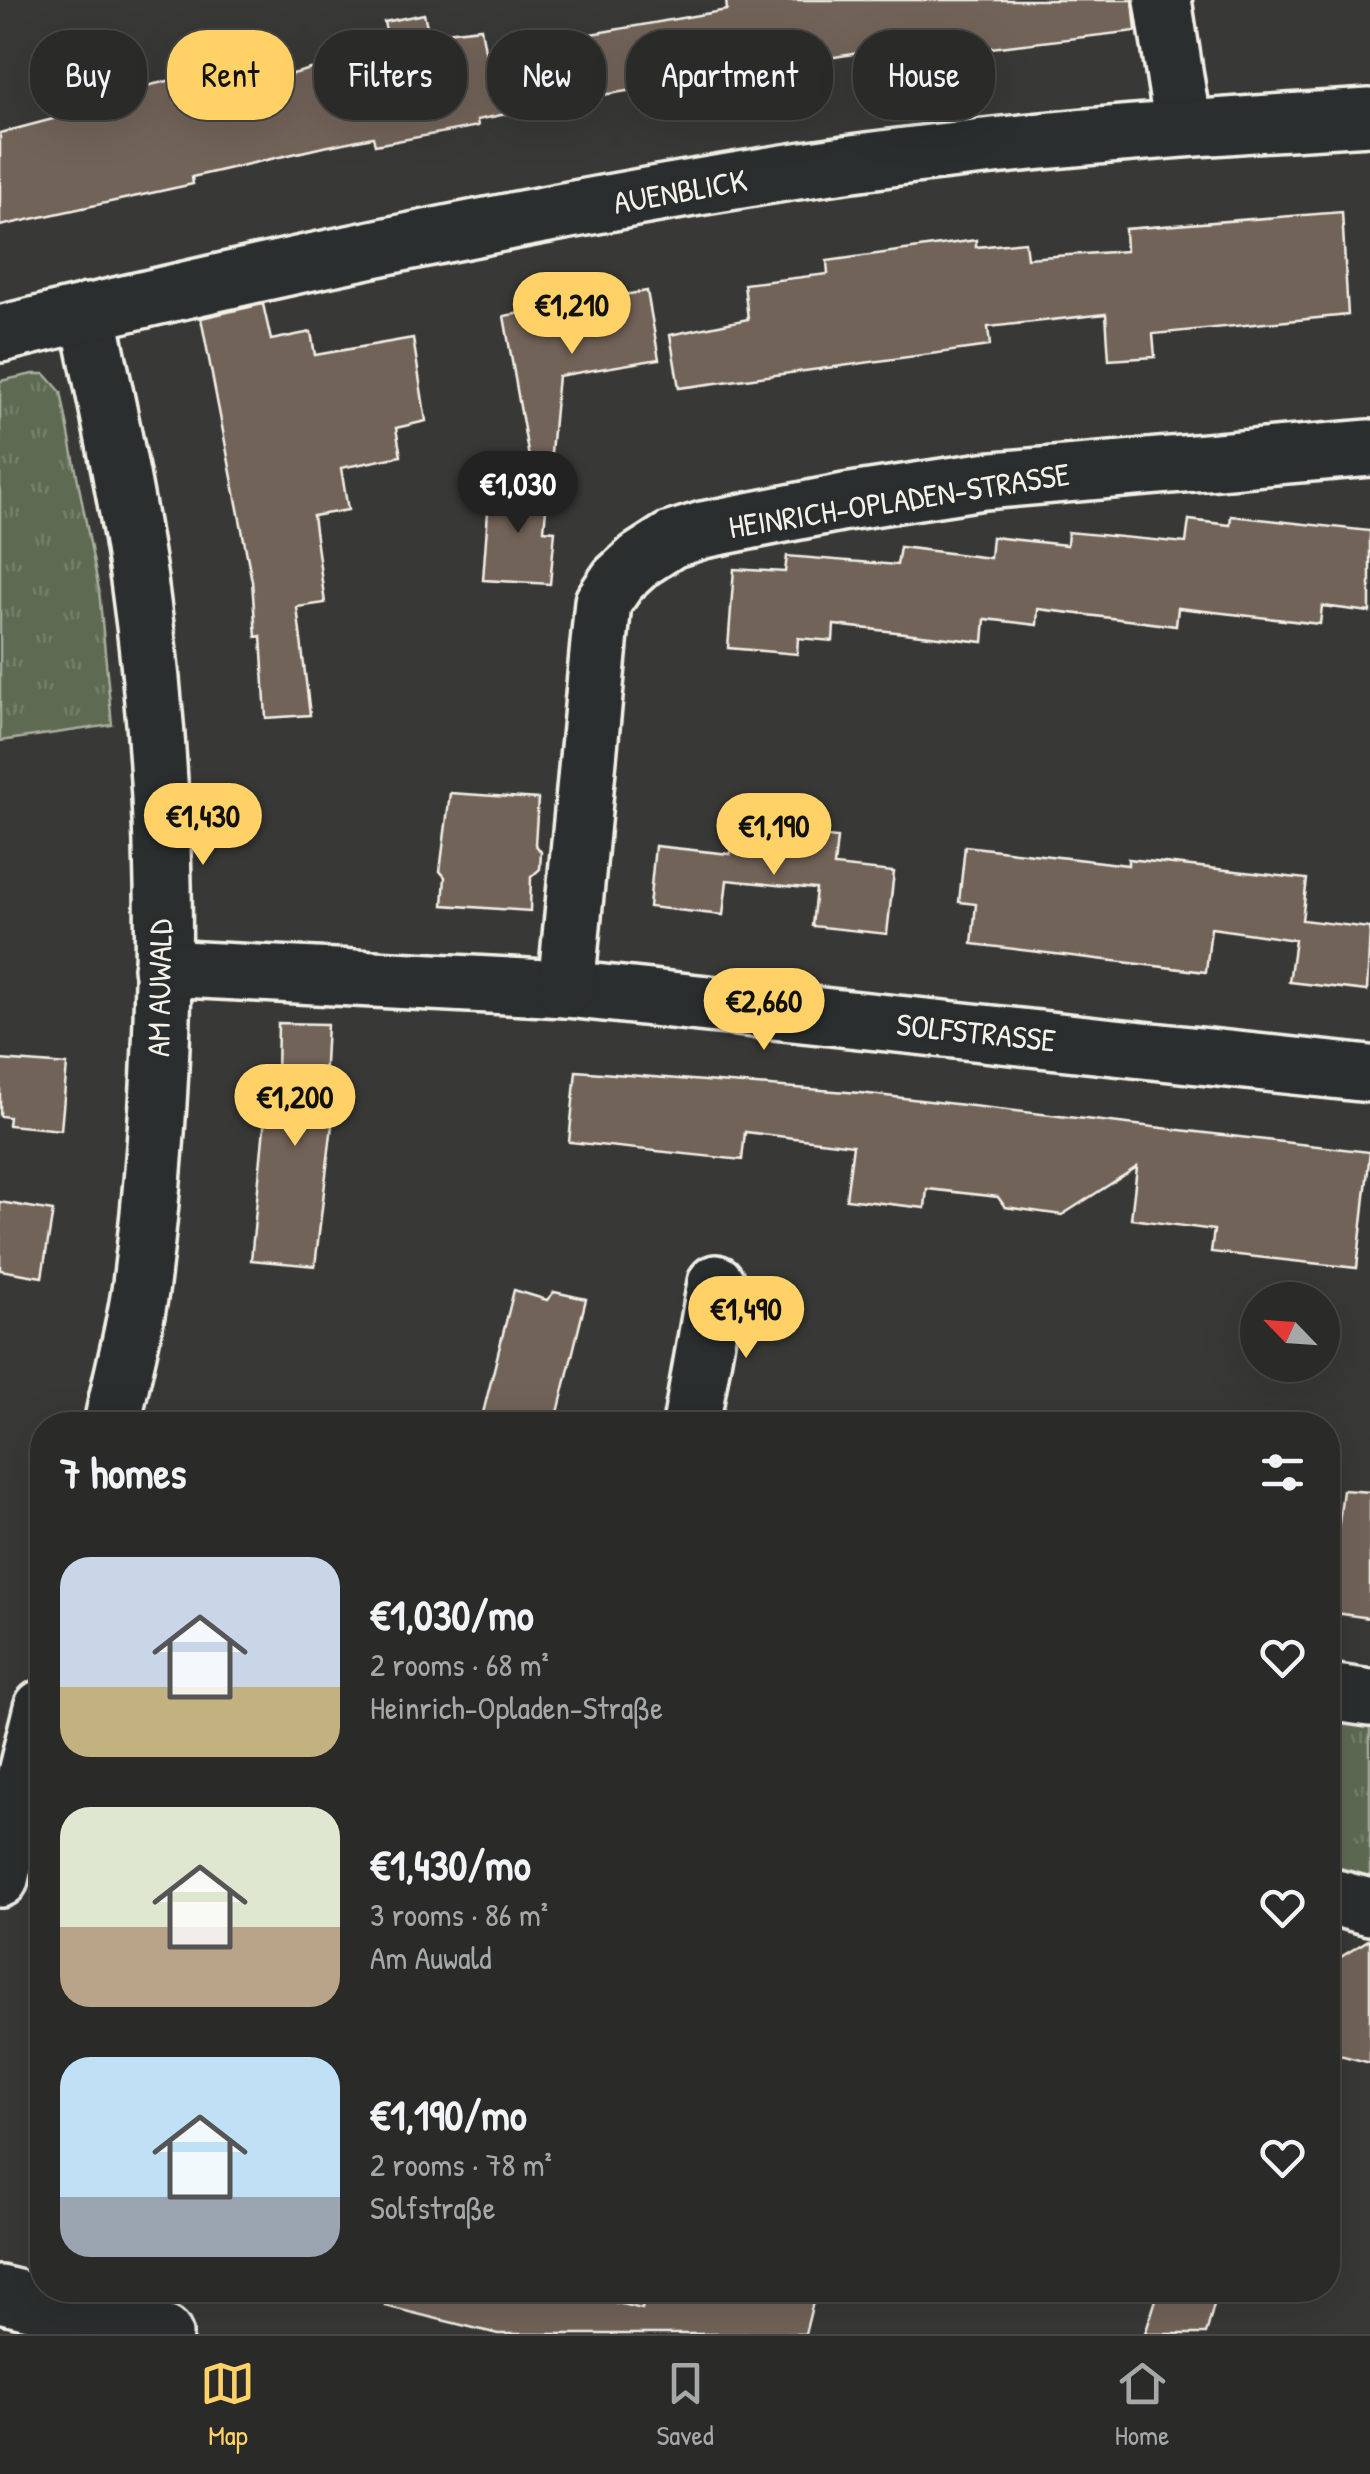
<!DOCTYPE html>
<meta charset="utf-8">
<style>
body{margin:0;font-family:"Patrick Hand",sans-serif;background:#363634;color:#f1f3f6;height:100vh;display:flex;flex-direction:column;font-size:38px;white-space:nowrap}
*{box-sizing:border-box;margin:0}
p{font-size:32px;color:#a5a7a8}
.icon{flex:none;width:55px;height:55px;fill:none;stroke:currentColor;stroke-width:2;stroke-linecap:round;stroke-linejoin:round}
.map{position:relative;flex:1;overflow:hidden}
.side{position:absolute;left:30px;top:1412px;width:1310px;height:890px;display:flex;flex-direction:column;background:#2a2a28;border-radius:40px;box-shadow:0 10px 40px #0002,0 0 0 2px #464645}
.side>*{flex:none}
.top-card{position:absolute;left:30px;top:30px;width:1310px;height:90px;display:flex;gap:20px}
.needle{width:65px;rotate:295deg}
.controls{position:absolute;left:1240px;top:1282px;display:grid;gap:20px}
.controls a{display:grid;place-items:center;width:100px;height:100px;border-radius:50%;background:#2a2a28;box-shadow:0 10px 40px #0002,0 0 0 2px #464645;font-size:50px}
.price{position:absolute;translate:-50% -85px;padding:0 22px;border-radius:35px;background:#ffd166;color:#111;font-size:32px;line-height:65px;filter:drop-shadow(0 2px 5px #0008)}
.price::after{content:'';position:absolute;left:50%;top:60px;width:30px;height:22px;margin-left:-15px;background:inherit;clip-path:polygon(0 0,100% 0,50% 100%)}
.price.on{background:#222;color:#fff}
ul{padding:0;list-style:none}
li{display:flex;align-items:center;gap:30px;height:250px;padding:0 30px}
li span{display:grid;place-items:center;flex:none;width:280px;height:200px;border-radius:30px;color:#555}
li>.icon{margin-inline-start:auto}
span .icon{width:120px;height:120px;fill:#fffc;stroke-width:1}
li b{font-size:42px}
h2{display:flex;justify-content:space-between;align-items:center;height:120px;padding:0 30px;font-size:42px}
.chip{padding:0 35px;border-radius:40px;background:#2a2a28;box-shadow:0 10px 40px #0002,0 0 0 2px #464645;font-size:35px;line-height:90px}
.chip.on{background:#ffd166;color:#111}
.dock{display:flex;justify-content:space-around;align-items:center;height:140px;border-top:2px solid #464645;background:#2a2a28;font-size:28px;color:#a5a7a8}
.dock a{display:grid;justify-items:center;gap:5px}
.dock .on{color:#ffd166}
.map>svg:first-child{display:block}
</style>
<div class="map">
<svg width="1370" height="2334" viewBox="0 0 1370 2334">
<defs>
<pattern id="grass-tufts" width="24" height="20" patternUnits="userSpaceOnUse" patternTransform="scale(2.5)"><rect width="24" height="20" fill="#5e6b53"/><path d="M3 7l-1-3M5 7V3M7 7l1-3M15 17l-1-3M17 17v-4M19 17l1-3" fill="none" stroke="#76816c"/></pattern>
</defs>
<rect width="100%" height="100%" fill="#383836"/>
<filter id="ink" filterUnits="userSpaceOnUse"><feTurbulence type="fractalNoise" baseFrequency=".01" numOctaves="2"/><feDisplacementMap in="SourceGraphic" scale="20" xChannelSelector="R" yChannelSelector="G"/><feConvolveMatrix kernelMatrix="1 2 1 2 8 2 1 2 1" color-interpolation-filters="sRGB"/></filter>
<g filter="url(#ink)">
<g fill="url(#grass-tufts)" stroke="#a9ae9e" stroke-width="2.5">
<polygon points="33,374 45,374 61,392 99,590 112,725 0,741 0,381"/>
<polygon points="1328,1713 1370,1719 1370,1876 1328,1865"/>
</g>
<g fill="#726458" stroke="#f4f1e8" stroke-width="2.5">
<polygon points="726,0 1133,0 1136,31 860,63 859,53 578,99 477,120 478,126 375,145 373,137 319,148 192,177 193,184 0,226 0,133 121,101 120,92 172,80 176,102 263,82 337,62 333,42 386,31 384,22 424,14 429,34 481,28 488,67 571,52 568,38 727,10"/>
<polygon points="1342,212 1348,315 1153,334 1155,357 1109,360 1106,314 988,327 990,346 679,388 670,335 748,319 744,284 828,274 827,261 976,240 976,247 1025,242 1027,258 1126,251 1125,229"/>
<polygon points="647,291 659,359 558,376 548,486 534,486 504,316"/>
<polygon points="263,304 271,340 311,332 315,355 413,338 426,421 396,428 401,456 341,468 348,510 313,516 325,603 297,607 310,715 266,718 261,636 256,637 252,581 201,318"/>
<polygon points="490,484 548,488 544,530 555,531 550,584 483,580"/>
<polygon points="1231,516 1370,531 1370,612 1322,606 1320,624 1178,608 1176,626 1038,609 1037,625 985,619 983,642 834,625 833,641 798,638 797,654 728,648 734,569 785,572 787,556 897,565 900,547 990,558 992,537 1067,545 1068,532 1186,543 1189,520 1230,525"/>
<polygon points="450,793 538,799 535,844 541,852 540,869 531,877 530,911 443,905 445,877 440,871"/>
<polygon points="733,826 837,838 834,866 894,872 887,934 812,926 816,889 727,880 723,915 649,907 655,846 730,854"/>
<polygon points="965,846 1128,865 1128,859 1307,879 1302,920 1370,928 1367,991 1289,982 1295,940 1211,928 1206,972 972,944 976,904 959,902"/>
<polygon points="278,1023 327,1024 324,1083 337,1084 315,1266 251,1260 265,1117 268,1117 272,1078 277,1078"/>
<polygon points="0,1060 67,1065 61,1130 8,1125 9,1117 0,1116"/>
<polygon points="576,1071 860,1093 1370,1152 1357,1268 1211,1252 1214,1230 1131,1219 1137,1167 1062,1215 1005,1207 998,1197 927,1189 925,1208 846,1199 853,1145 745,1132 742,1160 569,1142"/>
<polygon points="0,1202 53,1211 42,1277 0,1270"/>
<polygon points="514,1290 547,1300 554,1292 586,1299 555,1425 480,1425"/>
<polygon points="1343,1490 1370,1492 1370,1618 1328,1612"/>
<polygon points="1370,1939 1370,2063 1328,2052 1328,1965"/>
<polygon points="386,2290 566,2290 642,2309 647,2290 816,2290 805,2334 498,2334 385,2306"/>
<polygon points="1159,2290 1218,2290 1206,2334 1145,2334"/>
</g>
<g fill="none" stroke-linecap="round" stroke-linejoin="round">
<defs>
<g id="minor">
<polyline points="1163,0 1183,128"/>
<path d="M88 312C106 401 126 490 139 580 172 812 170 1052 141 1284 135 1331 121 1378 112 1425"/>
<path d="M0 334C259 270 520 215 784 173 975 143 1176 128 1370 117"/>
<polyline points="162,968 566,989 1370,1074"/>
<polyline points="566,989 603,602 618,580 640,560 671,540 703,530 845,502 983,481 1370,448"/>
<polyline points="691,1425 716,1283"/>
<polyline points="1328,1692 1370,1698"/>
<polyline points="0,1879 42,1708"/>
<polyline points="1328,1896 1370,1907"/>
<polyline points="0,2294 164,2334"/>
</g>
</defs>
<use href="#minor" stroke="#f4f1e8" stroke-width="62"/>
<use href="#minor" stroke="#2a2d2e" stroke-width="55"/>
</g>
</g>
<g text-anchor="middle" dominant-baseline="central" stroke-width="8" stroke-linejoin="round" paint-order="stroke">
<g font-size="32" fill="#f4f1e8" stroke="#2a2d2e">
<text transform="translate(680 191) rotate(-10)">AUENBLICK</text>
<text transform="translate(899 500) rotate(-9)">HEINRICH-OPLADEN-STRASSE</text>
<text transform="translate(159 988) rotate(-89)">AM AUWALD</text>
<text transform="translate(976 1032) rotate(6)">SOLFSTRASSE</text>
</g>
</g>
</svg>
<div class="controls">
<a><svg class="needle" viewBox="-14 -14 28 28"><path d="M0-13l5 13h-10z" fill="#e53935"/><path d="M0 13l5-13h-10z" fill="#a5a7a8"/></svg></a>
</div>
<b class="price" style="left:572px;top:357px">€1,210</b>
<b class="price on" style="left:518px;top:536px">€1,030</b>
<b class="price" style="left:203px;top:868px">€1,430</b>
<b class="price" style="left:774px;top:878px">€1,190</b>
<b class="price" style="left:764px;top:1053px">€2,660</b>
<b class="price" style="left:295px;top:1149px">€1,200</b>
<b class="price" style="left:746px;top:1361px">€1,490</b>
<div class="top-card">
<a class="chip">Buy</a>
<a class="chip on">Rent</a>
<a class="chip">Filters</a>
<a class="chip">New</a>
<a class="chip">Apartment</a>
<a class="chip">House</a>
</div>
<section class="side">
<h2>7 homes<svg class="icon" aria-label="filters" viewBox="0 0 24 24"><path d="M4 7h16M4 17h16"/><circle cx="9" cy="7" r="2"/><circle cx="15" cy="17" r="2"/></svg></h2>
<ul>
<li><span style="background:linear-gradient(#c9d6e8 65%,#c2b280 0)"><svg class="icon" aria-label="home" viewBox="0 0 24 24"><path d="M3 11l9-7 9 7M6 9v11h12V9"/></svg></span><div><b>€1,030/mo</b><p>2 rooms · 68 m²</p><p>Heinrich-Opladen-Straße</p></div><svg class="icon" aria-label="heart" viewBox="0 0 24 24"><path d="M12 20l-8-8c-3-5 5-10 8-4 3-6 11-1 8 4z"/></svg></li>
<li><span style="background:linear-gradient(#dfe7d0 60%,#b9a48a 0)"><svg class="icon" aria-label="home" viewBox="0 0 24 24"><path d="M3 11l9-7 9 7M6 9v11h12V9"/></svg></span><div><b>€1,430/mo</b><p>3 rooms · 86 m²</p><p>Am Auwald</p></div><svg class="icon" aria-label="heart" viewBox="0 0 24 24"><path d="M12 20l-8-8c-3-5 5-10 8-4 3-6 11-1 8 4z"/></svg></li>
<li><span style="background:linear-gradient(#bfe0f5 70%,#9aa5b1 0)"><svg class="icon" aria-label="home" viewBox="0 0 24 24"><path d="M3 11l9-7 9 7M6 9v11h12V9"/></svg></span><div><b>€1,190/mo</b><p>2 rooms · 78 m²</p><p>Solfstraße</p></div><svg class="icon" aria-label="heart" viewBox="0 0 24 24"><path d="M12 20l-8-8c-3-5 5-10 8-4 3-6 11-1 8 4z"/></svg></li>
</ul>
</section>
</div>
<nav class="dock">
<a class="on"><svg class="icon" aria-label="map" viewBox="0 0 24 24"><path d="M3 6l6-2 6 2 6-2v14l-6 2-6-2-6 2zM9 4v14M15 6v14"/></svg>Map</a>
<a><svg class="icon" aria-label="saved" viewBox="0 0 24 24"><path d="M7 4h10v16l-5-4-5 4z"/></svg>Saved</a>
<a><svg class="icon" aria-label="home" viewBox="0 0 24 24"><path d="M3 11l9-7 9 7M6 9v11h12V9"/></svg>Home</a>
</nav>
